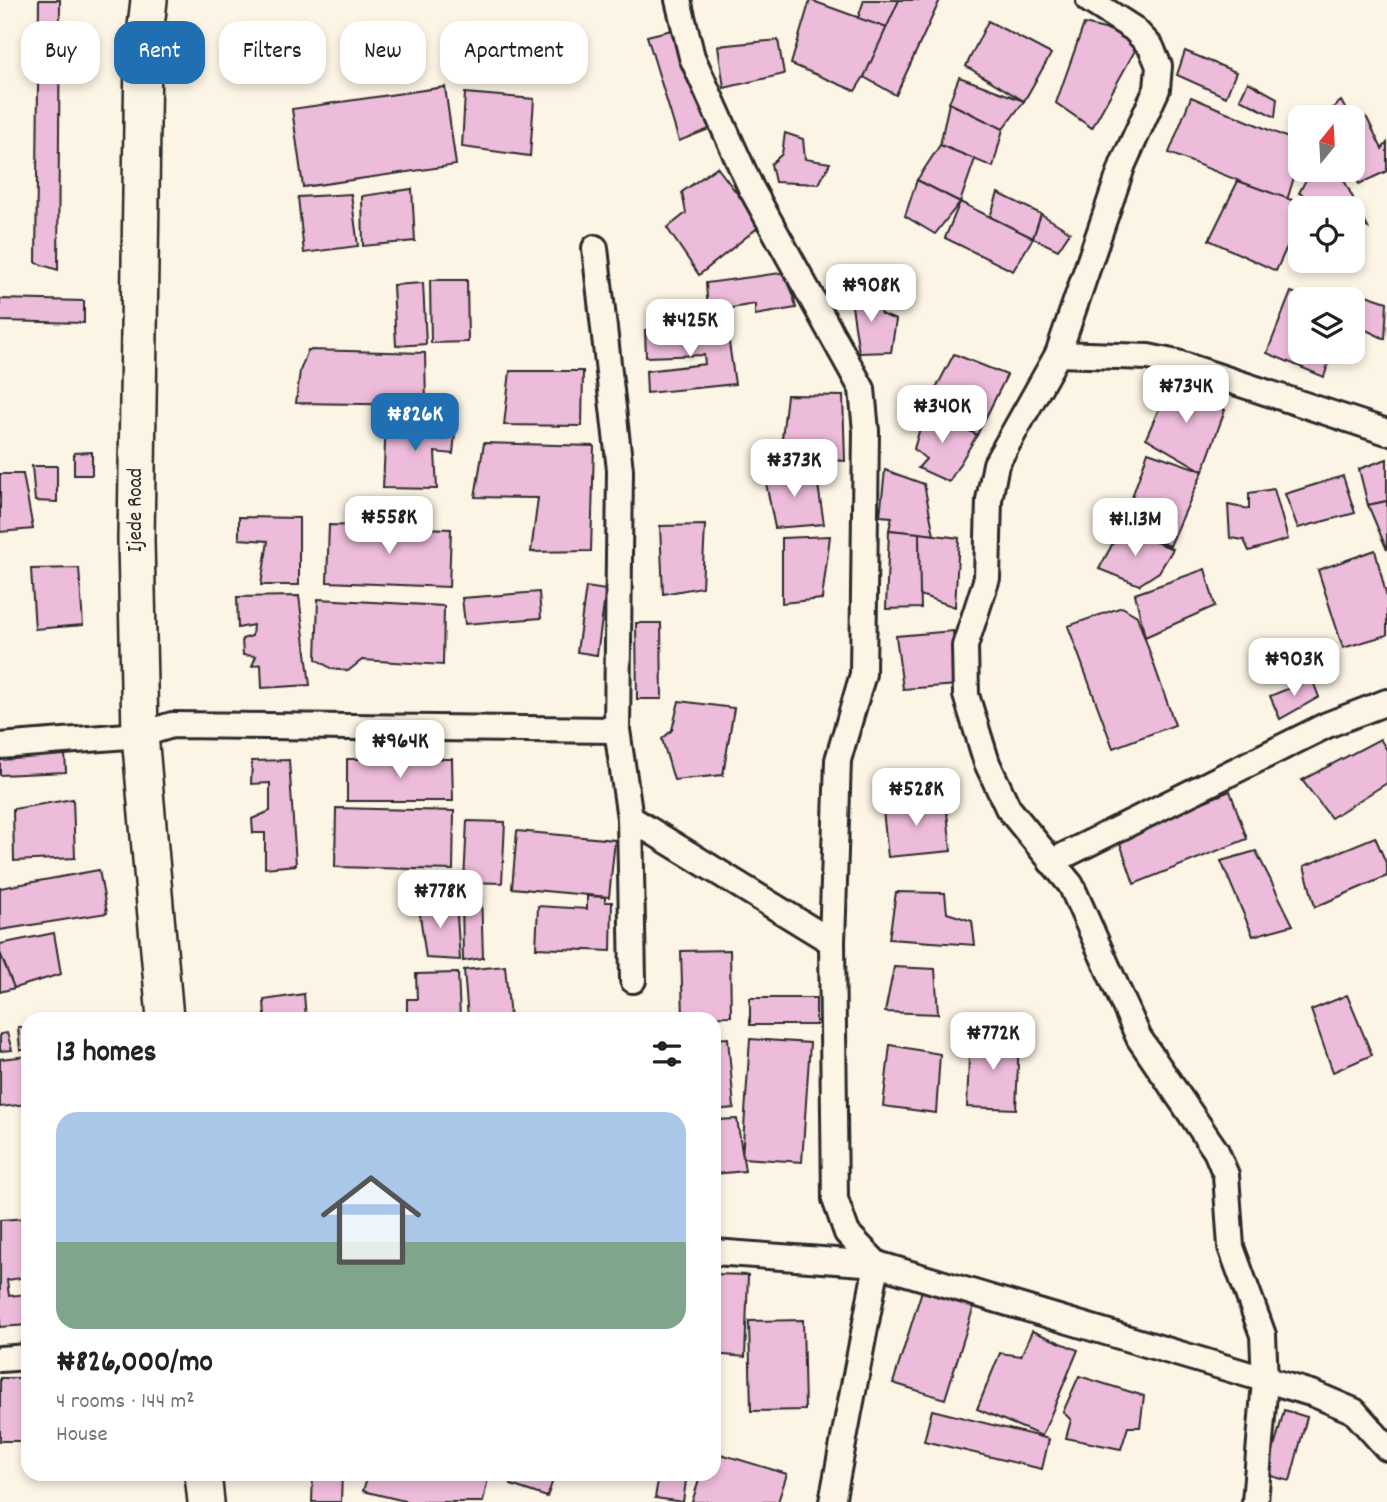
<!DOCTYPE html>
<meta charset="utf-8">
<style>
body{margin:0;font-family:Dekko,sans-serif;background:#f2f2f2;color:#222;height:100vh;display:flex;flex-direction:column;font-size:26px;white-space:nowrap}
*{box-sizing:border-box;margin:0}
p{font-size:23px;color:#767676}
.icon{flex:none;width:38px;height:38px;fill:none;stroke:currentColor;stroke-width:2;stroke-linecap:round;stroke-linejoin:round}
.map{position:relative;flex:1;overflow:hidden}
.panel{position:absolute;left:21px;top:1012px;width:700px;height:469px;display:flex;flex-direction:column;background:#fff;border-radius:21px;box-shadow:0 4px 10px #0003}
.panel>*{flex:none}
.hud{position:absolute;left:21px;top:21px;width:700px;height:63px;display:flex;gap:14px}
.needle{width:46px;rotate:18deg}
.controls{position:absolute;left:1288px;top:105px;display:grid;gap:14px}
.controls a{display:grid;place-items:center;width:77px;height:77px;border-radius:14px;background:#fff;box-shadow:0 4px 10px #0003;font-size:35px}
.price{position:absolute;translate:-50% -60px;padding:0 16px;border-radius:14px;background:#fff;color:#222;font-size:23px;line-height:46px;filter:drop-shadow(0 2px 4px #0008)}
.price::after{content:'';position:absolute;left:50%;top:42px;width:21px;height:16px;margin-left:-10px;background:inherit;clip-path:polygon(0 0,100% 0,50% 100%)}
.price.current{background:#1f6fb2;color:#fff}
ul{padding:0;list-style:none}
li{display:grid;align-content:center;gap:14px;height:371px;padding:0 35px}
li+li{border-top:2px solid #e0e0e0}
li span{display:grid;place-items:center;height:217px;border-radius:21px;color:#555}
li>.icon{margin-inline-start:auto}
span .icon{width:126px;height:126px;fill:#fffc;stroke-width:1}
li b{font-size:30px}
h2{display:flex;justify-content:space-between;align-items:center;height:84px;padding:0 35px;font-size:30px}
.pill{padding:0 24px;border-radius:21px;background:#fff;box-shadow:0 4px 10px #0003;font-size:24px;line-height:63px}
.pill.current{background:#1f6fb2;color:#fff}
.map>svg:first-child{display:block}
</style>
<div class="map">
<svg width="1387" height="1502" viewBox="0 0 1387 1502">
<rect width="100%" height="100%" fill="#fcf5e5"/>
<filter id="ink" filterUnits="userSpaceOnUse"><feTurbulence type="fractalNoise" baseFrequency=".0143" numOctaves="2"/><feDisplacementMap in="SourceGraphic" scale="14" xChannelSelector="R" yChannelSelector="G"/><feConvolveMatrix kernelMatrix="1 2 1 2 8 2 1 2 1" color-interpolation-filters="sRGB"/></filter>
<g filter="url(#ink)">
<g fill="#eebcdb" stroke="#2b2b2b" stroke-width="2">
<polygon points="39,0 60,0 58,270 36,263"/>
<polygon points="810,0 893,30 855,91 791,64"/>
<polygon points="864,0 901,0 893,30 858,18"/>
<polygon points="899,0 940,0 896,95 864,77"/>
<polygon points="988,21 1051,54 1024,101 966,66"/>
<polygon points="1084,24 1142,38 1092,128 1056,103"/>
<polygon points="672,30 722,124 679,141 647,36"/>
<polygon points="778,40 784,74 724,88 718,46"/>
<polygon points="1185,51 1236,72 1226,97 1177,75"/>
<polygon points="959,77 1024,101 1003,129 949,103"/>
<polygon points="1248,82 1277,98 1275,117 1240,99"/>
<polygon points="445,87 456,165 303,187 292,109"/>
<polygon points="465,93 534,99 530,156 462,147"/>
<polygon points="1191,97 1300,143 1300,158 1287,200 1169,153"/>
<polygon points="1341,101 1346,110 1367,118 1382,149 1387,143 1387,171 1359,184 1352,170 1353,117 1327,117 1325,114"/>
<polygon points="949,103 1003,129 993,167 940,145"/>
<polygon points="785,133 803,139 805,159 830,163 819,184 775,182 771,164 782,154"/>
<polygon points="940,145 975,159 960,202 917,180"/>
<polygon points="717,167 761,225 699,275 667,228 686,213 682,192"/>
<polygon points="1311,170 1339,170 1368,228 1353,220 1353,208 1329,208 1299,193"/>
<polygon points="917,180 960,202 935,234 905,216"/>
<polygon points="1238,181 1306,205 1300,208 1300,218 1276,271 1209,240"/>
<polygon points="412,189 415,241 363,246 362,196"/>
<polygon points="998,193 1041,214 1033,238 990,217"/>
<polygon points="351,194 358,246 304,253 298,197"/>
<polygon points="960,202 1033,238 1013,271 945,238"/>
<polygon points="1041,214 1070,232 1058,250 1033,238"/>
<polygon points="788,272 796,308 755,315 755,304 708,312 706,283"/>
<polygon points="430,280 467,280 468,342 431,343"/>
<polygon points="423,283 426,344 396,346 393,285"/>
<polygon points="849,286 873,294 881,314 896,320 891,352 859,353"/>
<polygon points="1291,292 1310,299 1300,299 1300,352 1332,352 1324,377 1267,353"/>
<polygon points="1363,294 1387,302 1385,339 1353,324"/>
<polygon points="0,299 84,301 84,323 0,321"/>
<polygon points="727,329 735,384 647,393 646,371 705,364 704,355 646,357 645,330"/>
<polygon points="308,350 425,353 426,405 296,403 300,371"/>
<polygon points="954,354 1007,375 977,435 926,407"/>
<polygon points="510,371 583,371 582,426 504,425"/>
<polygon points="1171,381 1225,410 1203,471 1146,438"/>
<polygon points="787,395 843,396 845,461 780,456"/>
<polygon points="926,407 977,435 949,482 918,468 926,459 914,449"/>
<polygon points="386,421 456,422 453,454 435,452 437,489 383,488"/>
<polygon points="484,443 594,446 591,551 531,552 538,498 475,497"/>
<polygon points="92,452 92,475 74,475 74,453"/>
<polygon points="1148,452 1203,471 1170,546 1121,528"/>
<polygon points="1387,459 1387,501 1368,505 1359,469"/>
<polygon points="32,466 57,466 57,502 35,501"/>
<polygon points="885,470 924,484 934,535 889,530 892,517 880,516"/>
<polygon points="816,472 824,524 775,528 764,473"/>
<polygon points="0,474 23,474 33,529 0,532"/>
<polygon points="1343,476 1355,513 1298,528 1285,494"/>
<polygon points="1274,489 1288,539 1249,551 1244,540 1230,538 1228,505 1249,509 1249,493"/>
<polygon points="1387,501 1387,550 1368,505"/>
<polygon points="239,517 299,518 299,585 261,585 268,541 239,539"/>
<polygon points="329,525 451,529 449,587 327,582"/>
<polygon points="705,525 702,587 663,594 660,526"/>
<polygon points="1121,528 1173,549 1159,572 1139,585 1099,569"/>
<polygon points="889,530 919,533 921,608 886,609"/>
<polygon points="919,533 959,538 955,607 920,595"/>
<polygon points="830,536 822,599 782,603 782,538"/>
<polygon points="1375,550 1387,598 1387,635 1343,648 1318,570"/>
<polygon points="79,568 83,625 35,629 31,569"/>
<polygon points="1205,569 1215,606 1145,637 1135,594"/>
<polygon points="586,587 606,590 597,655 577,652"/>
<polygon points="539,592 541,618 465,624 462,598"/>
<polygon points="299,596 310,685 262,688 261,664 252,666 256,656 243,655 242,639 252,636 253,625 238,628 237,597"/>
<polygon points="318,599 444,606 443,665 362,660 348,671 332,669 316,659"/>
<polygon points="1122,607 1137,616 1175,725 1113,748 1068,626"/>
<polygon points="636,623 661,623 662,699 637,699"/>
<polygon points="953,631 958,685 903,689 896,636"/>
<polygon points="1312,679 1319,697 1280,719 1270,696"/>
<polygon points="679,701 734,708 723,775 674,780 662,739 672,730"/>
<polygon points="1380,739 1387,750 1387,783 1331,818 1302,780"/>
<polygon points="65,753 66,772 0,775 0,758"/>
<polygon points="347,759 452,759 453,801 347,801"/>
<polygon points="289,760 296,865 265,868 265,833 253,833 252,819 270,811 270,783 251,784 252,761"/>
<polygon points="1230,791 1247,839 1134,884 1118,837"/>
<polygon points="73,799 75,858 14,861 13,809"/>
<polygon points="882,801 946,802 951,851 888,857"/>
<polygon points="336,808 454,811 453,870 335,867"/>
<polygon points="467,821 505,822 502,883 464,882"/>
<polygon points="517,831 615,840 609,897 512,888"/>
<polygon points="1375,837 1387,865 1387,876 1315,907 1304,866"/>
<polygon points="1256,851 1293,925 1253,936 1221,861"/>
<polygon points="99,870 107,913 0,930 0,888"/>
<polygon points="462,891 481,891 483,958 463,961"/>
<polygon points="896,892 945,893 947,913 972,921 975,945 889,939"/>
<polygon points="587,896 605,897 605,902 612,902 611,951 536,948 538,906 587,909"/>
<polygon points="418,901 456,902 460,960 426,958"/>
<polygon points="54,933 61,974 14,988 0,953 0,944"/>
<polygon points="730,950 731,1016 683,1017 681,951"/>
<polygon points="0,953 14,988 0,992"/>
<polygon points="505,966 510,1018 468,1018 464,970"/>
<polygon points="894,967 935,969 938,1014 885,1012"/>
<polygon points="458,973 460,1018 416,1018 415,1015 407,1016 407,999 417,999 416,974"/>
<polygon points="304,994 306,1018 265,1018 264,1000"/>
<polygon points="1347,995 1372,1055 1333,1072 1311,1010"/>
<rect x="750" y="998" width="66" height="27"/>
<polygon points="18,1027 28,1027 28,1050 20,1050"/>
<polygon points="7,1033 12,1050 0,1051 0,1034"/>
<polygon points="970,1033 1019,1040 1016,1109 967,1107"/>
<polygon points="728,1038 734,1108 714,1110 714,1039"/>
<polygon points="750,1039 810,1043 802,1162 742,1158"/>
<polygon points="890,1045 940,1054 936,1113 883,1106"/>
<polygon points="28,1056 28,1104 0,1107 0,1059"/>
<polygon points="737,1119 745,1171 714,1174 714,1120"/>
<polygon points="28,1218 28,1277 7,1280 9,1296 28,1294 28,1325 0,1327 0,1220"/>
<polygon points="714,1274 748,1275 745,1357 714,1354"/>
<polygon points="925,1281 977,1296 945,1399 893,1383"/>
<polygon points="803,1320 805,1410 751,1411 749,1321"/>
<polygon points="1032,1331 1078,1350 1042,1436 977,1409 1000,1353 1021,1356"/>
<polygon points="1079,1376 1144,1396 1140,1427 1128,1427 1121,1449 1066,1438 1071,1420 1063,1412"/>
<rect x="0" y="1378" width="28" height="63"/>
<polygon points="932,1410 1049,1439 1042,1469 924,1441"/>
<polygon points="1284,1410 1307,1417 1290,1481 1267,1475"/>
<polygon points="714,1452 787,1474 778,1502 692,1502 701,1474 714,1474"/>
<polygon points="313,1474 342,1474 341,1502 312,1502"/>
<polygon points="368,1474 489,1474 483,1502 409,1502 363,1491"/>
<polygon points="513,1474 541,1474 553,1480 547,1497 511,1485"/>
<polygon points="659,1474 687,1474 683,1502 655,1498"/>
</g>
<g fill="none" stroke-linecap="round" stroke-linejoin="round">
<defs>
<g id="minor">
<polyline points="678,0 692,57 751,188 862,389 866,431 863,674 838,760 832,942 835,1199 847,1233 877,1264 832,1502"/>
<polyline points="1089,0 1134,29 1151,47 1159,66 1157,89 1123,164 1058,354 996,464 989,500 987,578 965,646 966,695 987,763 1008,808 1071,885 1139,1038 1216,1151 1226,1175 1231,1247 1263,1335 1265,1381 1255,1502"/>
<polyline points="595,248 620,470 617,730 630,818 633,980"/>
<polyline points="1058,354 1148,357 1177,363 1387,432"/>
<polyline points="0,746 140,735 172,725 617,730"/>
<polyline points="630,818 832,942"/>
<polyline points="1051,862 1327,725 1387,702"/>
<polyline points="714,1252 877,1264 1314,1394 1354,1411 1387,1448"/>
<polyline points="0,1359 28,1357"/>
</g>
<g id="secondary">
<polyline points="149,0 143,54 136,540 140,735 165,1018"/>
<polyline points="203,1474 206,1502"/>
</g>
</defs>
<use href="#minor" stroke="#2b2b2b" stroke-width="30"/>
<use href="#secondary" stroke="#2b2b2b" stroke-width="40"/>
<use href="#minor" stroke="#fcf5e5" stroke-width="24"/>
<use href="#secondary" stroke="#fcf5e5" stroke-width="35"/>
</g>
</g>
<g text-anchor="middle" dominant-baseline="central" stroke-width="5" stroke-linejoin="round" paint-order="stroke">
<g font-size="21" fill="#2b2b2b" stroke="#fcf5e5">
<text transform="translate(137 510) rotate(-90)">Ijede Road</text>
</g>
</g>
</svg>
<div class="controls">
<a><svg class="needle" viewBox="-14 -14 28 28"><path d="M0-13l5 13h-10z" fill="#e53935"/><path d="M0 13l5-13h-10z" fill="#767676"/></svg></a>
<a><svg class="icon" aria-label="locate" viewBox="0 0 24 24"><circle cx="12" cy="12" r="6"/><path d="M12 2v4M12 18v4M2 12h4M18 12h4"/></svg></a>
<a><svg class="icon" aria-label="layers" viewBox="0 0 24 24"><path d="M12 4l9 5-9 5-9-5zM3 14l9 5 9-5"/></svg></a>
</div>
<b class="price" style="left:871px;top:324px">₦908K</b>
<b class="price" style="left:690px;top:359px">₦425K</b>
<b class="price" style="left:1186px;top:425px">₦734K</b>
<b class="price" style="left:942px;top:445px">₦340K</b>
<b class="price current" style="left:415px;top:453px">₦826K</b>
<b class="price" style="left:794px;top:499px">₦373K</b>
<b class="price" style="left:389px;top:556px">₦558K</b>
<b class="price" style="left:1135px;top:558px">₦1.13M</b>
<b class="price" style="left:1294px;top:698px">₦903K</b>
<b class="price" style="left:400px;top:780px">₦964K</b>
<b class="price" style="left:916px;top:828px">₦528K</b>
<b class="price" style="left:440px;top:930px">₦778K</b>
<b class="price" style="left:993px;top:1072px">₦772K</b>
<div class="hud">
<a class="pill">Buy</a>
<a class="pill current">Rent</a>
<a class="pill">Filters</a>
<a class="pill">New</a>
<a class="pill">Apartment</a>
</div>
<section class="panel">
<h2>13 homes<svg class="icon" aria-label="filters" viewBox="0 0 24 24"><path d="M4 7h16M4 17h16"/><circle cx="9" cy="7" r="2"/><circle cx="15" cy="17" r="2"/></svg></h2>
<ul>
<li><span style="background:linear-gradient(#a9c7e8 60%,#7fa58c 0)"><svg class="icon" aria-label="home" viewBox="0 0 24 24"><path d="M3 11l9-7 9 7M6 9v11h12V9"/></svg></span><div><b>₦826,000/mo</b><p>4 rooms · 144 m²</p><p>House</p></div></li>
</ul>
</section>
</div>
